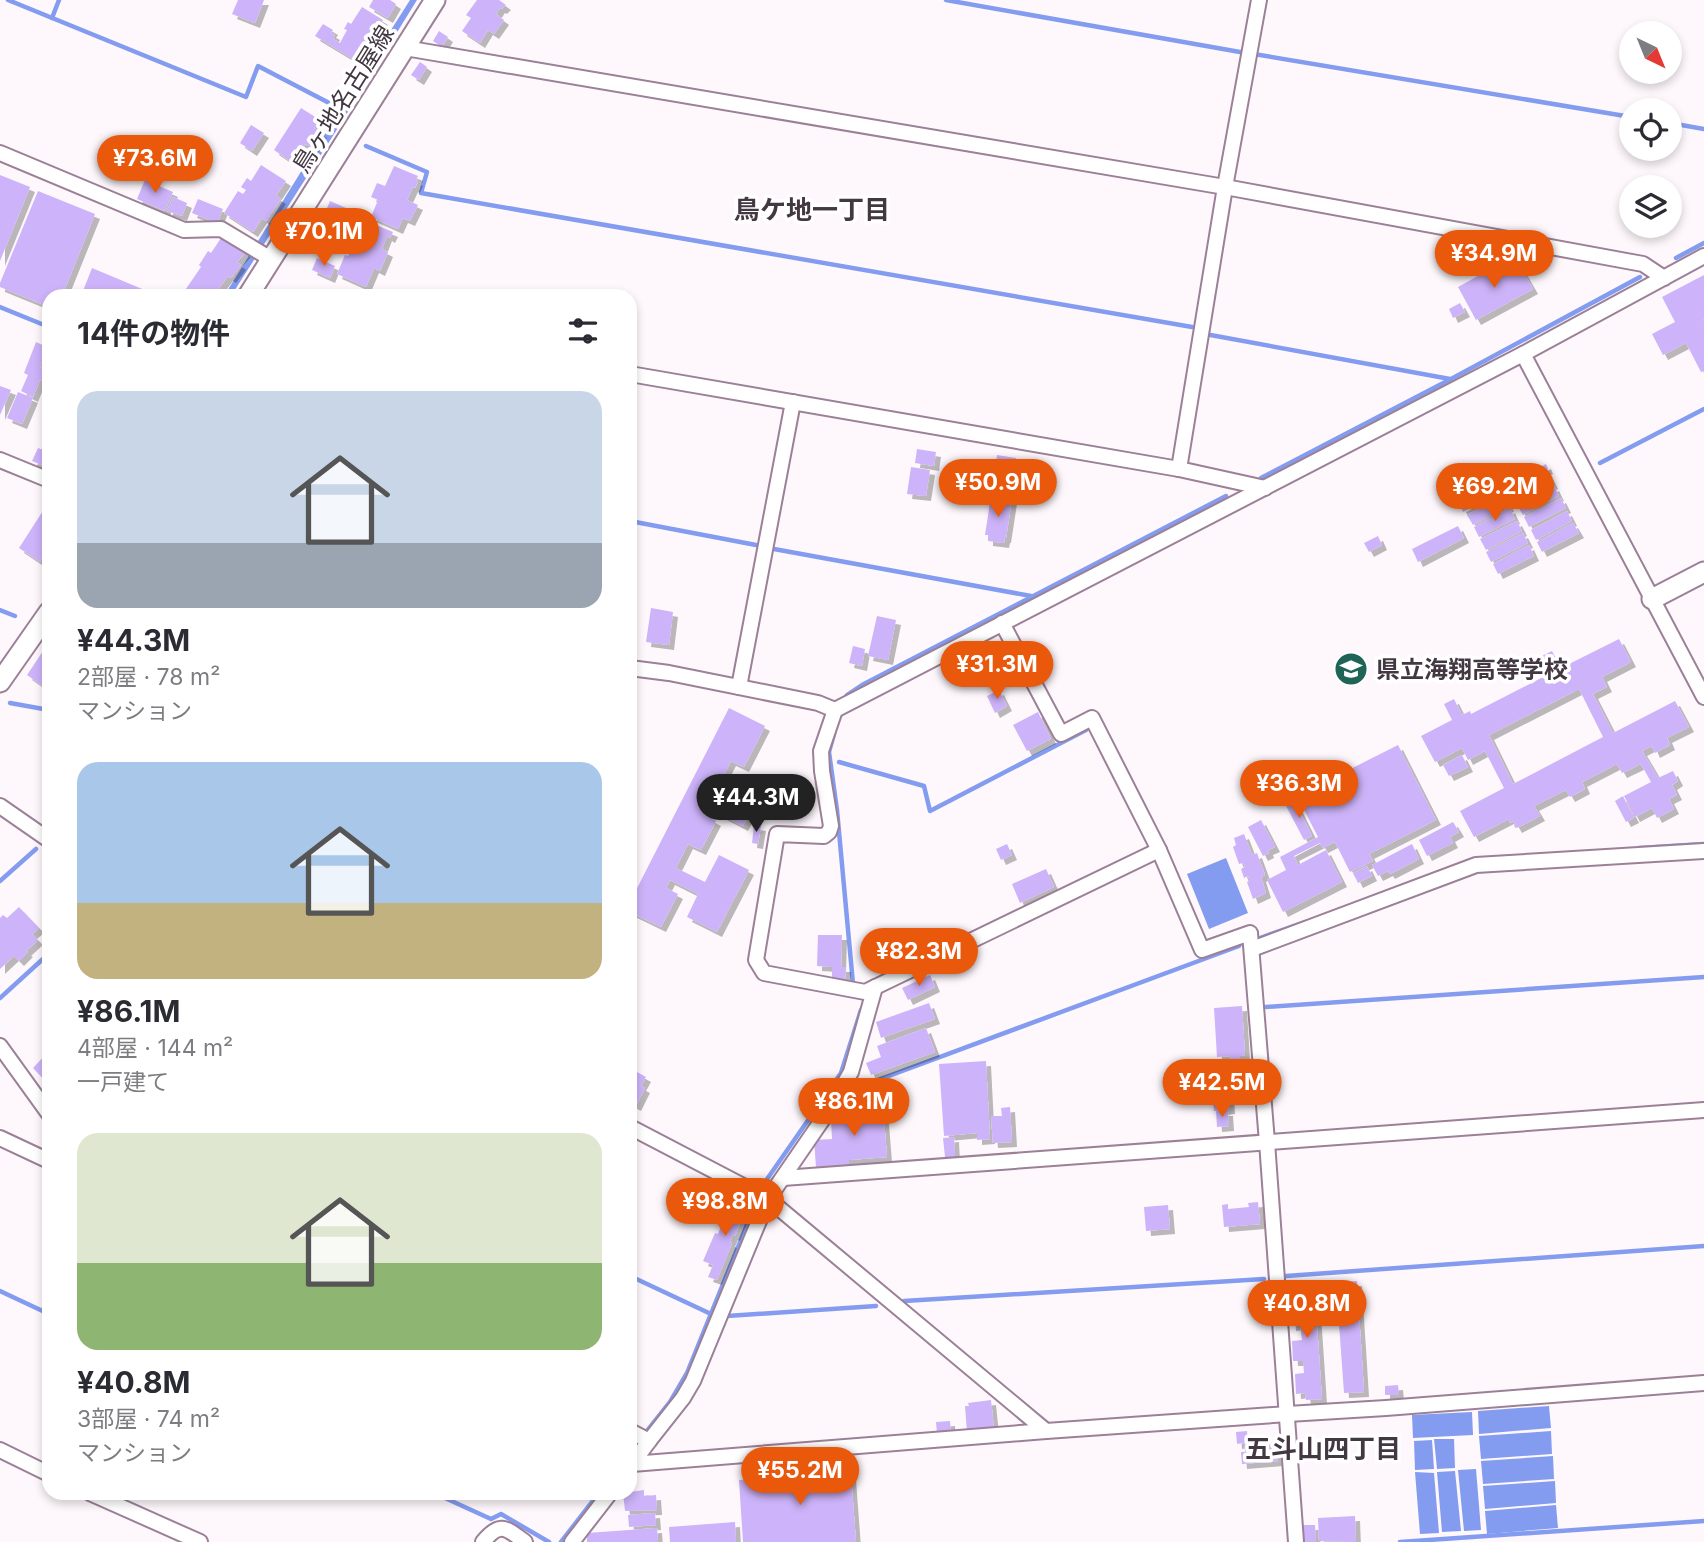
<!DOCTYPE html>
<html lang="ja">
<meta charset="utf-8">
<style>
body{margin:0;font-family:Inter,"Noto Sans JP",sans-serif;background:#f2f2f3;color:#2b2b33;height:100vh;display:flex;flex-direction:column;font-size:26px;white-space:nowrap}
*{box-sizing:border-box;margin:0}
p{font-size:23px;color:#7c7c81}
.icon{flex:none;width:38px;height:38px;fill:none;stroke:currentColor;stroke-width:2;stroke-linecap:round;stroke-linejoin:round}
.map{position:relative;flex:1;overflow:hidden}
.side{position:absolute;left:42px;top:289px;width:595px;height:1211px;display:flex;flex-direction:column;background:#fff;border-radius:21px;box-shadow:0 4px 10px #0003}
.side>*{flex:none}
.needle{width:46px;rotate:137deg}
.tools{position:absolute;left:1619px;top:21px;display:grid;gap:14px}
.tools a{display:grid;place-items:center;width:63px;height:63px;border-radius:50%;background:#fff;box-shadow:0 4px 10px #0003;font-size:35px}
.price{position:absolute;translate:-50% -60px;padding:0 16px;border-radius:24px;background:#ea580c;color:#fff;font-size:23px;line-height:46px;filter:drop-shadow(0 2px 4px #0008)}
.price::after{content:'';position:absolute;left:50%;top:42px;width:21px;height:16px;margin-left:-10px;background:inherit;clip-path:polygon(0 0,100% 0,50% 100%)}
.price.selected{background:#222;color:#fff}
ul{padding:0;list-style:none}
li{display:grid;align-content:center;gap:14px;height:371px;padding:0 35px}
li span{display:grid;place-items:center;height:217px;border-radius:21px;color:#555}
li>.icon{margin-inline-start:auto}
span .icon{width:126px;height:126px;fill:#fffc;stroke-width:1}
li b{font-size:30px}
h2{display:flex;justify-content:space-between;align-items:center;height:84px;padding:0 35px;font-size:30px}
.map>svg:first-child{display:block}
</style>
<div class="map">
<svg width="1704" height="1542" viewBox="0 0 1704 1542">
<defs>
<filter id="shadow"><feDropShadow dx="5" dy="5" stdDeviation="0" flood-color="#0004"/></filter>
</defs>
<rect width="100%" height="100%" fill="#fef8fd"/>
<g fill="#839cf0">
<polygon points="410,0 417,0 336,131 231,296 224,296 302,170"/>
<polygon points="1226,858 1248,913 1209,929 1187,874"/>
<polygon points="1549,1406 1551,1428 1479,1434 1478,1411"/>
<polygon points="1472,1412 1473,1435 1413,1438 1412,1415"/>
<polygon points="1551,1431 1552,1454 1481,1459 1479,1436"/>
<polygon points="1434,1439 1454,1439 1455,1468 1437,1469"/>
<polygon points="1432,1440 1434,1469 1415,1470 1414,1441"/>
<polygon points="1553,1456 1554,1479 1483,1484 1481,1461"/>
<polygon points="1476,1469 1481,1530 1464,1531 1458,1470"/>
<polygon points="1455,1471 1461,1531 1442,1532 1437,1472"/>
<polygon points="1415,1472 1434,1473 1439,1533 1420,1534"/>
<polygon points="1555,1481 1556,1503 1485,1509 1483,1486"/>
<polygon points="1556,1505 1558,1528 1487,1534 1485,1511"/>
</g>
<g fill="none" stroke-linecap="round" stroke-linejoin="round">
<g stroke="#839cf0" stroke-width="4.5">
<polyline points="8,0 246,97 258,66 335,106"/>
<polyline points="946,0 1240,52"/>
<polyline points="52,18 59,0"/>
<polyline points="1254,54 1631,117"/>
<polyline points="1670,123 1704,129"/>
<polyline points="366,146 427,172 421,193 1192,327"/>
<polyline points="1676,258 1704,243"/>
<polyline points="0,307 49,327"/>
<polyline points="1205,334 1450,379"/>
<polyline points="1600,463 1704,409"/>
<polyline points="1261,478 1451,379 1640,277"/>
<polyline points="630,521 756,545"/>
<polyline points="774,549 1031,596"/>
<polyline points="0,610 15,616"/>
<polyline points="847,695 862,685 1226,496"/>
<polyline points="10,703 49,710"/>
<polyline points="834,734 829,752 837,810 853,984"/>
<polyline points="839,762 924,786 930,811 1086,730"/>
<polyline points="1639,848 1704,844"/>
<polyline points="0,881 36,849"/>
<polyline points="1260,938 1305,922"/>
<polyline points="0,998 44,958 49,963"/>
<polyline points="1266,1007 1704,977"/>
<polyline points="851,1090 1239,946"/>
<polyline points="765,1182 841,1073 861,1010"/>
<polyline points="630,1276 711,1314"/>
<polyline points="1286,1276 1704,1246"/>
<polyline points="0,1291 49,1314"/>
<polyline points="904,1301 1264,1279"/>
<polyline points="727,1316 876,1306"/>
<polyline points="647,1431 670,1402 687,1373 753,1210"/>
<polyline points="630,1453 632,1450"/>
<polyline points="434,1493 491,1519 501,1514 549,1542"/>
<polyline points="561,1542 599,1493"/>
<polyline points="1400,1542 1704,1521"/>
</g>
</g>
<g fill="#cdb3f9" fill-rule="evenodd" filter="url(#shadow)">
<polygon points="238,0 264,0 255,23 232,14"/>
<polygon points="373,0 390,0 396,4 388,18 369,7"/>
<polygon points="477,0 499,0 506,5 502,9 500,8 496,14 504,20 494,34 488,30 480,43 462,31 471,18 466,15"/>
<polygon points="362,7 383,20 358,62 315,36 323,24 333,30 331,33 335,35 333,39 340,43 347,30 344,29 348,22 351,24"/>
<polygon points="439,31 448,37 442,47 433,41"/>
<polygon points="420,62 427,67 419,80 411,75"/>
<polygon points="301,108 320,120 314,128 322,133 313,148 306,144 293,163 274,150"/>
<polygon points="251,125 264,133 252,151 240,143"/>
<polygon points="261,165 286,181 276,196 281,199 266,221 262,218 253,232 224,213 238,191 243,194 246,190 241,187 247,178 251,181"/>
<polygon points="394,166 418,176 416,180 418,181 415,188 413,187 407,200 418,205 410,221 403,218 398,229 371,217 378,200 371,197 377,183 385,186"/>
<polygon points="0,175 30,187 0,261"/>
<polygon points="145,180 173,192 165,211 137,199"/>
<polygon points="38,191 95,214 62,296 49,296 49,307 0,287 0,283"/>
<polygon points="173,197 187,203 182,216 167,211"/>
<polygon points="198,199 223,209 217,223 192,213"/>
<polygon points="330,201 353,211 348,223 325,213"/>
<polygon points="364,220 393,232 390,238 387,236 382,249 388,252 380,271 374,268 366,287 337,274 345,255 348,256 352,248 349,247 354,235 357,236"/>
<polygon points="223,235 246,252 237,262 241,265 231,278 228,276 213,296 181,296 201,267 199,265 208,251 211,253"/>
<polygon points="317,258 335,266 330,278 312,270"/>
<polygon points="1503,262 1509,274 1521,268 1533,289 1476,320 1458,287"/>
<polygon points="92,268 159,296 81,296"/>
<polygon points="1704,275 1704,319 1702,320 1704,323 1704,371 1701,372 1686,343 1663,355 1652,334 1675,322 1662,297"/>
<polygon points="1460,303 1465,312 1453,318 1449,309"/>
<polygon points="36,342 49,348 49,352 46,351 40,367 46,370 42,381 40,380 33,397 21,391 28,375 24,373"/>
<polygon points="0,386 11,390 0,415"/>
<polygon points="18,392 33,398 22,424 7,418"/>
<polygon points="38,448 49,452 49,468 32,461"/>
<polygon points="917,449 936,452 934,466 915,463"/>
<polygon points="997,455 1016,458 1012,487 993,485"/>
<polygon points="1546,464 1548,469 1463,512 1461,507"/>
<polygon points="911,467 930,470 926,496 907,494"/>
<polygon points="1548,474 1553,484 1516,503 1511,492"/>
<polygon points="1554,486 1559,496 1523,515 1517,505"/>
<polygon points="991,496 1012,499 1006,538 1005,538 1004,543 988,541 988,535 985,535"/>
<polygon points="1504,496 1509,507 1473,525 1467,515"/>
<polygon points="1561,498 1566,508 1529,527 1524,517"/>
<polygon points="46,506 49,508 49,557 44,554 40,562 19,548"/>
<polygon points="1510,508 1515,519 1479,537 1474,527"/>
<polygon points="1567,511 1572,521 1536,540 1531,530"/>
<polygon points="1517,521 1522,531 1486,550 1480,539"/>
<polygon points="1573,523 1579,533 1542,552 1537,542"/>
<polygon points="1458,526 1464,538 1418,562 1412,549"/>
<polygon points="1523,533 1528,543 1491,562 1486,552"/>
<polygon points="1378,536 1382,545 1369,552 1364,543"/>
<polygon points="1529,545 1534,556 1498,574 1493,564"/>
<polygon points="651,608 673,612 669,645 646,642"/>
<polygon points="877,616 896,620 888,660 868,656"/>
<path d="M1619 639 1631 662 1602 677 1607 687 1593 694 1613 733 1675 701 1689 727 1667 738 1670 745 1655 753 1652 746 1642 751 1658 778 1673 771 1678 781 1672 785 1677 795 1669 799 1674 809 1657 818 1652 808 1635 817 1624 796 1651 782 1641 764 1622 773 1617 764 1582 782 1585 789 1570 797 1566 790 1534 806 1540 816 1517 828 1513 821 1510 823 1509 819 1474 837 1460 811 1504 788 1485 751 1468 760 1462 748 1435 762 1421 736 1452 720 1444 704 1454 699 1462 715 1470 711 1471 714 1547 675 1538 658 1552 651 1561 668ZM1579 689 1603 737 1513 784 1489 735Z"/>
<polygon points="49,642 49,685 47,689 27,675"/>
<polygon points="853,646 865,649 862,666 849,663"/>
<polygon points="999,690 1007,706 995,713 987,696"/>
<polygon points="729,708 765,726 744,767 731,761 703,814 716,821 701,850 688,844 676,868 705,882 719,855 749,870 717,932 687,917 698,894 670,880 666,888 678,894 661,927 630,912 630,902"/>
<polygon points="1038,712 1051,739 1027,751 1013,725"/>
<polygon points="1398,745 1436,820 1369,854 1373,861 1350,872 1335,842 1323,848 1320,843 1294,856 1298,865 1326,850 1342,882 1283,912 1267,880 1286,870 1280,857 1318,837 1297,796"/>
<polygon points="1462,755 1468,767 1449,776 1443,765"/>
<polygon points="735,776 762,790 743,826 716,812"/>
<polygon points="1623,796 1634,818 1626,822 1615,801"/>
<polygon points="1294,800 1312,836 1304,840 1285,804"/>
<polygon points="1261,820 1275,847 1268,850 1269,853 1263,856 1248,827"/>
<polygon points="1453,822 1459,832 1450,837 1453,843 1427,856 1419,840"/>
<polygon points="754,825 761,826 758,844 752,843"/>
<polygon points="1244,834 1252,855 1257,853 1265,875 1261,877 1266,893 1253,899 1247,882 1250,881 1248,876 1244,878 1241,869 1245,867 1243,863 1239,864 1233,847 1236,845 1234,838"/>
<polygon points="1007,844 1012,855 1001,860 996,849"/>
<polygon points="1412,844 1419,859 1390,874 1388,871 1378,876 1372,865"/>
<polygon points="1367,866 1372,876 1358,883 1353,873"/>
<polygon points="1046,869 1054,887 1020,903 1012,884"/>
<polygon points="19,907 39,928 32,934 38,940 26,951 28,952 19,961 14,956 0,969 0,918 3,915 7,918"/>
<polygon points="818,935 842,935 841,967 846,967 845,980 832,979 832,967 817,966"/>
<polygon points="930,975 935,987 908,1000 902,988"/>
<polygon points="929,1003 935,1019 881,1038 876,1022"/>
<polygon points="1242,1006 1245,1055 1240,1056 1240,1059 1231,1060 1230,1056 1217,1057 1214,1008"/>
<polygon points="926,1028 935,1052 871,1075 866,1063 881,1057 877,1046"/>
<polygon points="46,1054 47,1056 49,1054 49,1085 33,1068"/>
<polygon points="986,1061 990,1139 977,1140 977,1133 944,1136 939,1064"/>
<polygon points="630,1068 646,1077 641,1086 645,1088 636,1106 630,1103"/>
<polygon points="1211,1075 1217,1075 1217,1078 1219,1078 1220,1093 1229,1093 1230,1109 1214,1111"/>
<polygon points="883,1107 887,1157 849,1160 849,1164 816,1167 814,1140 832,1139 831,1120 844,1119 843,1110"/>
<polygon points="1010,1107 1012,1142 993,1143 991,1116 1002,1116 1001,1108"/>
<polygon points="1216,1111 1228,1111 1229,1126 1217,1127"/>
<polygon points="954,1137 955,1157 945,1157 943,1138"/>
<polygon points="734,1195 740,1197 738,1202 747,1205 735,1236 733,1235 730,1242 732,1243 717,1280 708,1277 713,1265 703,1261 715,1233 718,1234"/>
<polygon points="1258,1202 1260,1224 1224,1227 1222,1205 1228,1204 1228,1209 1249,1207 1248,1203"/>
<polygon points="1168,1205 1170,1229 1146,1231 1144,1207"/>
<polygon points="1314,1280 1322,1399 1306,1400 1305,1393 1296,1394 1295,1374 1304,1373 1303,1361 1293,1361 1292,1341 1302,1340 1300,1325 1291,1326 1290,1308 1299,1307 1298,1291 1289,1292 1289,1282"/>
<polygon points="1357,1281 1364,1392 1344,1393 1336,1283"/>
<polygon points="1398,1385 1399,1395 1385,1395 1385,1386"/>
<polygon points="991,1400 994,1429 967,1432 965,1406 969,1406 968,1403"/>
<polygon points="950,1421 951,1433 937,1434 936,1422"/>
<polygon points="1247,1431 1248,1444 1276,1442 1278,1461 1242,1464 1241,1452 1245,1452 1244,1443 1237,1444 1236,1432"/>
<polygon points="850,1462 856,1542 743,1542 739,1480 822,1474 822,1464"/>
<polygon points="644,1490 644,1496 656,1495 657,1510 625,1511 623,1493"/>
<polygon points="655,1513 656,1525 629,1527 628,1515"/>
<polygon points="1355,1516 1356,1542 1319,1541 1318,1518"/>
<polygon points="735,1522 736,1542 670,1542 669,1527"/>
<polygon points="1302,1525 1315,1525 1316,1542 1303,1542"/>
<polygon points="657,1528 658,1542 587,1542 587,1533"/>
</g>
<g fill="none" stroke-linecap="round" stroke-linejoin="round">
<defs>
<g id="street">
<polyline points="405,48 1225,187 1643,264 1664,278"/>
<polyline points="0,153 184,230 221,229 271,259"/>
<polyline points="1523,354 1704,697"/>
<polyline points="630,374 1179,469 1265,488"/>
<polyline points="0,460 49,480"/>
<polyline points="1179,469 1225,187 1259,0"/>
<polyline points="1002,623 1061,734 1092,718 1159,850 1202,950 1250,933 1267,1142 1296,1542"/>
<polyline points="630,668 669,673 818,703 835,710 1523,354 1704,256"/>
<polyline points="739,687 793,402"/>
<polyline points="835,710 821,751 822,771 831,826 829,832 824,836 777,834 756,960 764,973 865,992 1159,850"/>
<polyline points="0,806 49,840"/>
<polyline points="1252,949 1476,865 1704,851"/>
<polyline points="0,1046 49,1114"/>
<polyline points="630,1127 768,1199 1046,1431"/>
<polyline points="0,1138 49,1161"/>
<polyline points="783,1178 1704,1110"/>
<polyline points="630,1431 649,1441 632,1464 1046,1431 1288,1414 1386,1408 1704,1383"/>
<polyline points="649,1441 683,1398 693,1381 768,1199 827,1113 851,1072 875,987"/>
<polyline points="0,1450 49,1474"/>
<polyline points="90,1493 200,1542"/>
<path d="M483 1542C500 1521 506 1528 525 1542"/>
<polyline points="572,1542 610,1493"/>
</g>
<g id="secondary">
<polyline points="248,296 435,0"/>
<polyline points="1652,599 1704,572"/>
<polyline points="0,682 49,612"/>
</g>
</defs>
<use href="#street" stroke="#9c8097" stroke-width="18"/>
<use href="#secondary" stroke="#9c8097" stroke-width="23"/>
<use href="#street" stroke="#fff" stroke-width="14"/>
<use href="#secondary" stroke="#fff" stroke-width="19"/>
</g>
<defs>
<symbol id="school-disc" viewBox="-11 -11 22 22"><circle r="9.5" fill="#1f6457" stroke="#fff"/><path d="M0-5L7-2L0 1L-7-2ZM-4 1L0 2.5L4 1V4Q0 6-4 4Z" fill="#fff"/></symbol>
</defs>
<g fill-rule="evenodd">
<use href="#school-disc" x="1332" y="650" width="38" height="38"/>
</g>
<g text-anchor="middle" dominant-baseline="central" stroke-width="7" stroke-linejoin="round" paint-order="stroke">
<g font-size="24" fill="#433741" stroke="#fff">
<text transform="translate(343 99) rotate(-58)">鳥ヶ地名古屋線</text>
</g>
<g font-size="24" font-weight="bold" fill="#433741" stroke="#fff" text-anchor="start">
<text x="1376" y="669">県立海翔高等学校</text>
</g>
<g font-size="26" font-weight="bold" fill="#433741" stroke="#fff">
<text x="812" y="209">鳥ケ地一丁目</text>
<text x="1323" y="1448">五斗山四丁目</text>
</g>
</g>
</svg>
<div class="tools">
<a><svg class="needle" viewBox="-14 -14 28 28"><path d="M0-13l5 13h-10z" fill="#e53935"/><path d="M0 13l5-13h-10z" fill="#7c7c81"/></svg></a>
<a><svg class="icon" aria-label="locate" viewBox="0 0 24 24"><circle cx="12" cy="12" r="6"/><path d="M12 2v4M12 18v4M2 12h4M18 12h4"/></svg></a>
<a><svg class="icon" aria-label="layers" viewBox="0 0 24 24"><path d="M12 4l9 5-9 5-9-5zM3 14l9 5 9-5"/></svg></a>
</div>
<b class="price" style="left:155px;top:195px">¥73.6M</b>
<b class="price" style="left:324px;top:268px">¥70.1M</b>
<b class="price" style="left:1494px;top:290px">¥34.9M</b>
<b class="price" style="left:998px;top:519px">¥50.9M</b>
<b class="price" style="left:1495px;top:523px">¥69.2M</b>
<b class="price" style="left:997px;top:701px">¥31.3M</b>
<b class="price" style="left:1299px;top:820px">¥36.3M</b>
<b class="price selected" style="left:756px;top:834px">¥44.3M</b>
<b class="price" style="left:919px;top:988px">¥82.3M</b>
<b class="price" style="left:1222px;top:1119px">¥42.5M</b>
<b class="price" style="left:854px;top:1138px">¥86.1M</b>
<b class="price" style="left:725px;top:1238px">¥98.8M</b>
<b class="price" style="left:1307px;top:1340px">¥40.8M</b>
<b class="price" style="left:800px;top:1507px">¥55.2M</b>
<section class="side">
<h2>14件の物件<svg class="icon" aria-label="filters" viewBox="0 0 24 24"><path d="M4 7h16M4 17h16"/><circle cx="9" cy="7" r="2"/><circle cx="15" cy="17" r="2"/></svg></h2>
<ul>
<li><span style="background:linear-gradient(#c9d6e8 70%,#9aa5b1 0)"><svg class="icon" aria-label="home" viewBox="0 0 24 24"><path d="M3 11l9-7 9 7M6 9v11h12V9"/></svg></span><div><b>¥44.3M</b><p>2部屋 · 78 m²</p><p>マンション</p></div></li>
<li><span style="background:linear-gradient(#a9c7e8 65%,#c2b280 0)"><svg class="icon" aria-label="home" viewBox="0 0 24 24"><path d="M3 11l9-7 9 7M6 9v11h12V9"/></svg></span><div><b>¥86.1M</b><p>4部屋 · 144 m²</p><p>一戸建て</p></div></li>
<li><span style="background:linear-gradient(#dfe7d0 60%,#8fb573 0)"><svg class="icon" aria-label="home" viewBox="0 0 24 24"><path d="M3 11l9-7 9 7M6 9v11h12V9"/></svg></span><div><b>¥40.8M</b><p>3部屋 · 74 m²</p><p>マンション</p></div></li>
</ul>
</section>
</div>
